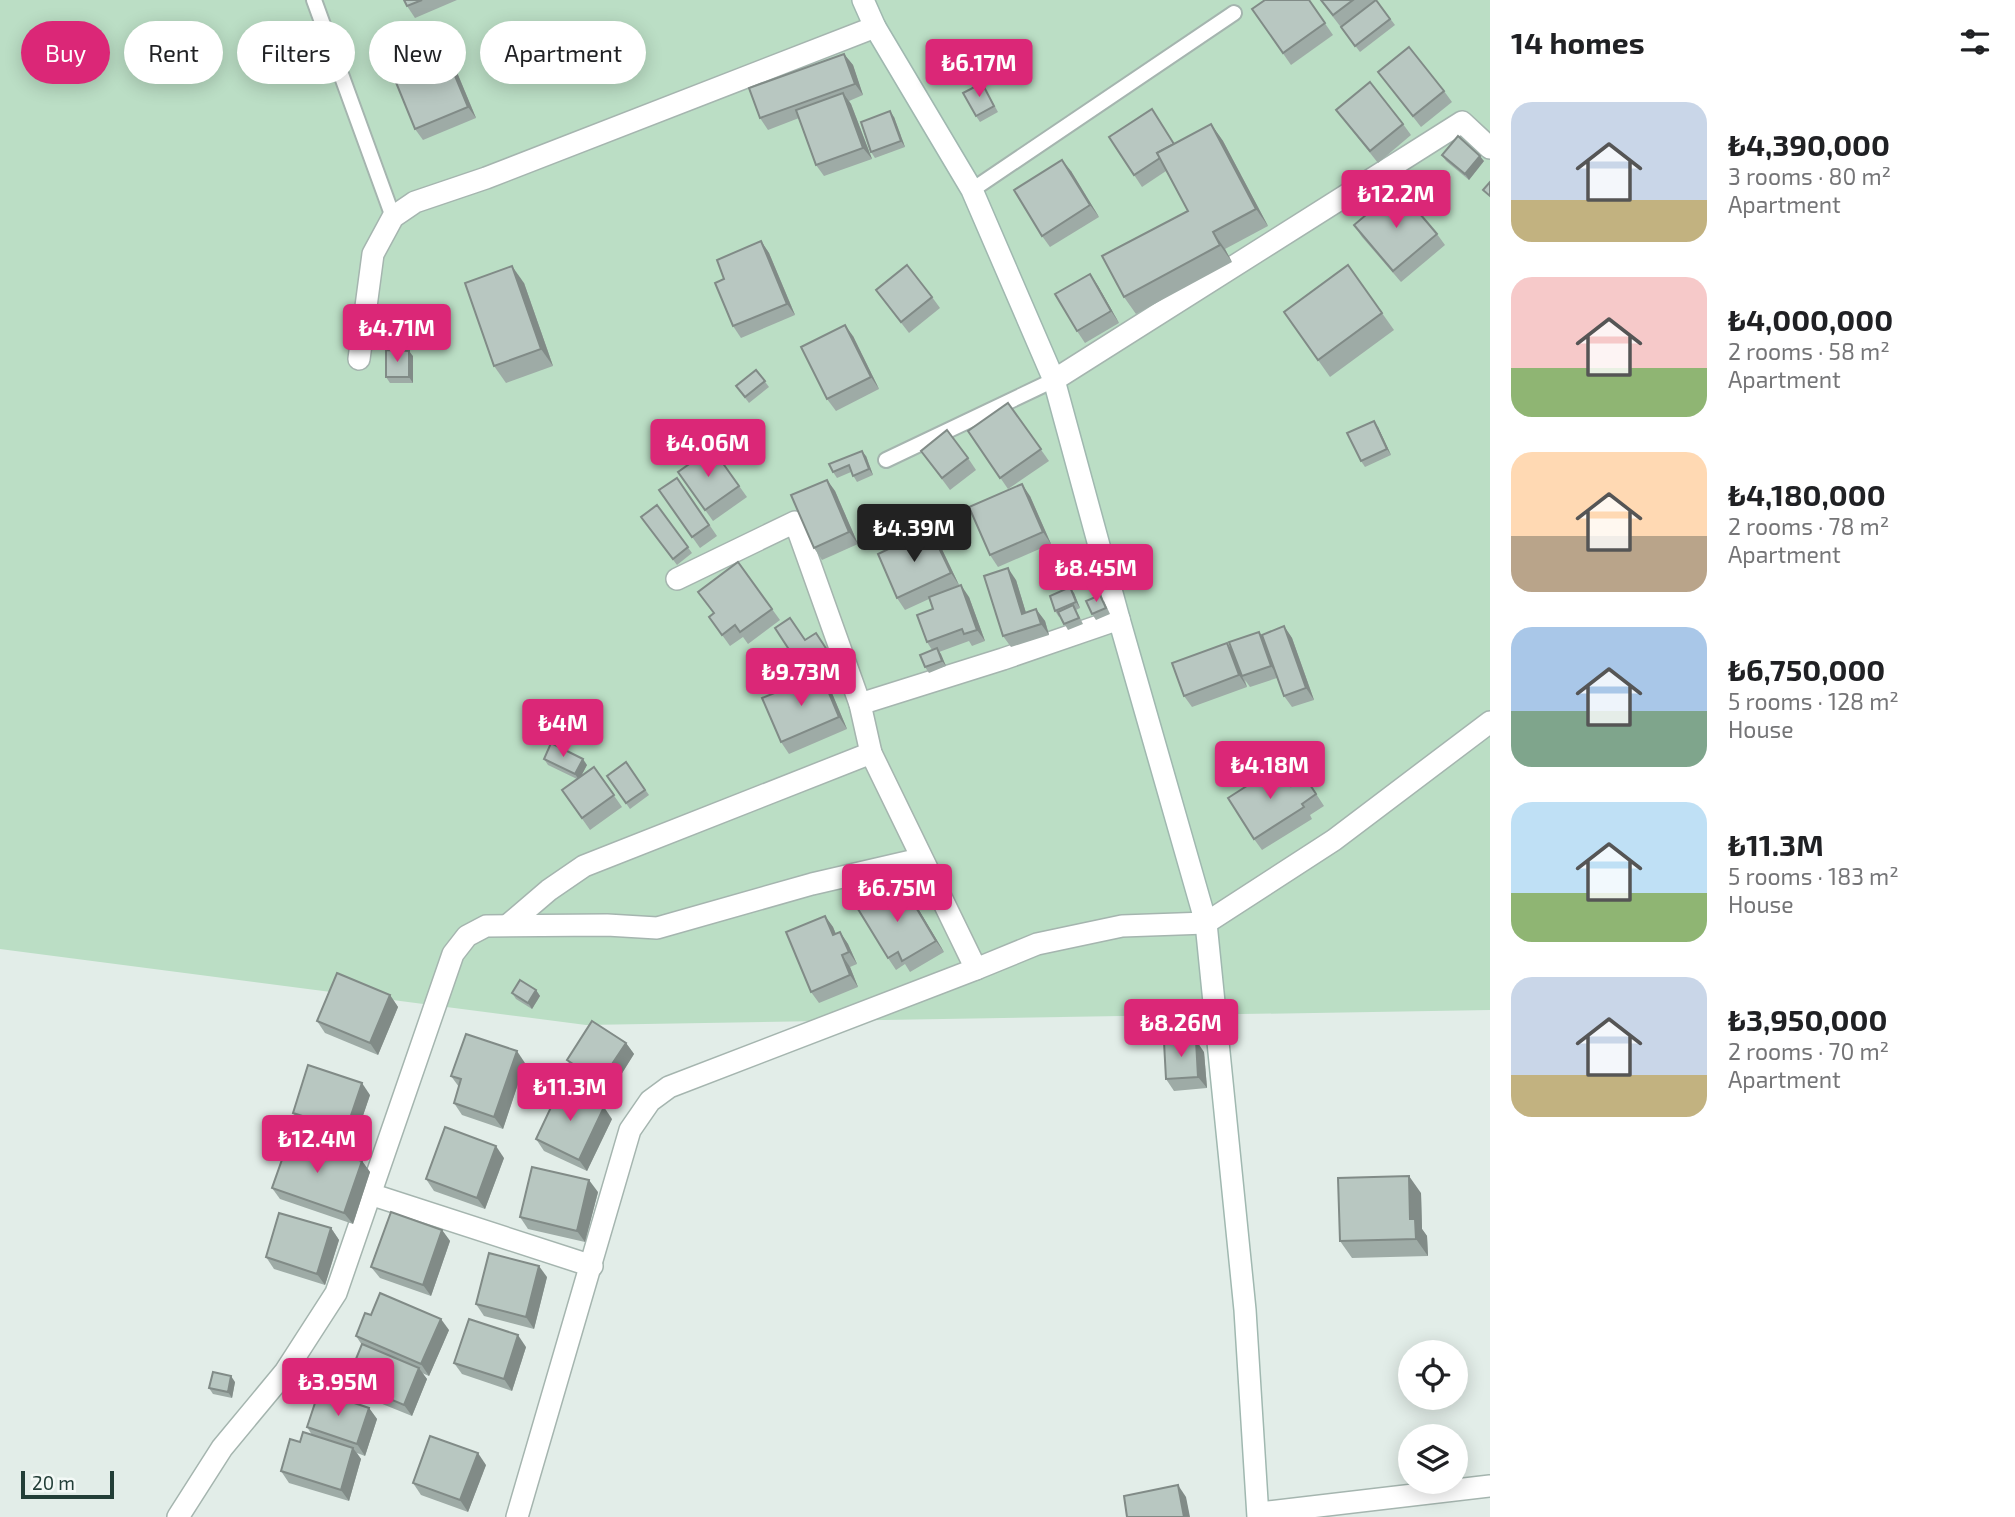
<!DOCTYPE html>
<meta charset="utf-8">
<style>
body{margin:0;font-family:"Exo 2",sans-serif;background:#f6f6f6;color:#202124;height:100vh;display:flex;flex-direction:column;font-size:26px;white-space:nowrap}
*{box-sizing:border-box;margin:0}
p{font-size:23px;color:#757577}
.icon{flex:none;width:38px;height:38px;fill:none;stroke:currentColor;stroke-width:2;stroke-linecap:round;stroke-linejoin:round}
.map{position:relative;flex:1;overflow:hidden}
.panel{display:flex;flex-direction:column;background:#fff;width:525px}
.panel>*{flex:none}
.banner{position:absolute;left:21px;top:21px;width:665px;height:63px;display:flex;gap:14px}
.fabs{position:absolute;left:1398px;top:1340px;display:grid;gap:14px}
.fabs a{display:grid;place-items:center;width:70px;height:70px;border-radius:50%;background:#fff;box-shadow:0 4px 18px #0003;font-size:35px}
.scale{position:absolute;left:21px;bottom:18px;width:93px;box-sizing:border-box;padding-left:7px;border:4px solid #223e37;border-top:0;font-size:19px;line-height:24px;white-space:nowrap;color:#223e37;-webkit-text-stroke:5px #f3f9f6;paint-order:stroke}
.price{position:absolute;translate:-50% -60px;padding:0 16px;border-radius:7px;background:#db2777;color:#fff;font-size:23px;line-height:46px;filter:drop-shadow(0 2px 4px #0008)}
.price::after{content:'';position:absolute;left:50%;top:42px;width:21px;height:16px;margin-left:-10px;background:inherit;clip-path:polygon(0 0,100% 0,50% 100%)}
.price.active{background:#222;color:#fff}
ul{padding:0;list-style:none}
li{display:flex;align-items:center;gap:21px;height:175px;padding:0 21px}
li span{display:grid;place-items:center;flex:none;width:196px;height:140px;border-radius:21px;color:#555}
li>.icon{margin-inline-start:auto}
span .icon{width:84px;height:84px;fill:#fffc;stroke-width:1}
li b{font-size:30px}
h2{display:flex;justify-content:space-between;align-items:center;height:84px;padding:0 21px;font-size:30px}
.chip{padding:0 24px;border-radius:32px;background:#fff;box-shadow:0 4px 18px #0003;font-size:24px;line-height:63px}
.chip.active{background:#db2777;color:#fff}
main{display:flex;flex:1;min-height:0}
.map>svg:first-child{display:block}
</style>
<main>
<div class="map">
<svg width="1490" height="1517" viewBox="0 0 1490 1517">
<rect width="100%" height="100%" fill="#e2ede8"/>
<polygon fill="#bbdec5" points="0,0 1490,0 1490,1010 586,1025 0,949"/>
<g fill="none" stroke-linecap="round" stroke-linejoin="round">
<defs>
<g id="lane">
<polyline points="314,0 393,217"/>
<polyline points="972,190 1234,13"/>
<polyline points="886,460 1054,380"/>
</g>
<g id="street">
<polyline points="359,359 373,254 393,217 415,202 486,178 875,27"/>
<polyline points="1054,380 1462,122 1490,148"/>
<polyline points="677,579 795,522 860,704 871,753 976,969 1037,944 1122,926 1206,923 1334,840 1490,722"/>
<polyline points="860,704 1003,659 1119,619"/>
<polyline points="508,925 549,890 584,866 871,753"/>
<polyline points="370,1194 592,1266"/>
<polyline points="1259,1513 1490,1486"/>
<polyline points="178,1517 222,1448 285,1372 336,1293 453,954 467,936 486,926 607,925 657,928 812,884 920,859"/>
<polyline points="517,1517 630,1130 650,1101 669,1087 976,969"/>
</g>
<polyline id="secondary" points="863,0 875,27 972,190 1054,380 1119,619 1206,923 1245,1310 1258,1517"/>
</defs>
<use href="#lane" stroke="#a5b5af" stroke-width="18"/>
<use href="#street" stroke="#a5b5af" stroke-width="24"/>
<use href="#secondary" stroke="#a0b8b0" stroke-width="24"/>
<use href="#lane" stroke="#fff" stroke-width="14"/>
<use href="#street" stroke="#fff" stroke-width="21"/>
<use href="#secondary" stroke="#fff" stroke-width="21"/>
</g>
<g fill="#9eaba6">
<polygon points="404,0 457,0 415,18 407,6"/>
<polygon points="1309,0 1333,35 1291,65 1252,9"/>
<polygon points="1320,0 1376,0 1395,25 1360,52"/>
<polygon points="844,54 853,65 863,95 849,101 851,104 872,159 824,176 816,165 799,118 768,130 760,118"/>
<polygon points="456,70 476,118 423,140 415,129"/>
<polygon points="1378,72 1444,91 1452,102 1421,127"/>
<polygon points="982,83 998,112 980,122 976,116"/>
<polygon points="1336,110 1403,124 1411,135 1378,163"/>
<polygon points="894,117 905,147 875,158 871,152"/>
<polygon points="1211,124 1223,141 1268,226 1225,249 1232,262 1136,314 1124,297 1188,211 1166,171 1142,187 1109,137 1175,144"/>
<polygon points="1442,155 1484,161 1469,180 1446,161"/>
<polygon points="1071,171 1099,217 1050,247 1042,236"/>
<polygon points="1354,225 1437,234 1445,245 1401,282 1362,237"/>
<polygon points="761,241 769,253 795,315 741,338 733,326 724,279"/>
<polygon points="1348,265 1394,330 1330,377 1284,312"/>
<polygon points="1090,274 1098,286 1119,323 1085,343 1077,331"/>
<polygon points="524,283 553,366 506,383 494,366"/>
<polygon points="876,290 932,297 940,308 909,333"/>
<polygon points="853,336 879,389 836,411 827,399"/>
<polygon points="413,356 413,383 390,383 386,377"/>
<polygon points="756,370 769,387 749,403 736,386"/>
<polygon points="1008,403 1049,461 1008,489 968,431"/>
<polygon points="1378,427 1391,455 1365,467 1361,461"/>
<polygon points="712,441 734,443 738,449 727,459"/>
<polygon points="712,448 747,497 713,521 678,472"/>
<polygon points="921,451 968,458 976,470 950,490"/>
<polygon points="866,456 873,475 857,482 851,472 837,478 833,472"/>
<polygon points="677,478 717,536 700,548 659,490"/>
<polygon points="827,480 835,491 858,544 822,560 814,548"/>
<polygon points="1030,496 1051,544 998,567 990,555"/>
<polygon points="657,505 692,553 677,565 641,517"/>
<polygon points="938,541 959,585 947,590 969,597 985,641 972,646 969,641 939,652 946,666 929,673 925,667 932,650 927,642 933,609 929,599 905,610 897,598"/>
<polygon points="738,562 780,620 748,644 743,637 730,646 709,617 713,613"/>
<polygon points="1016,580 1026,613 1036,609 1045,621 1049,635 1011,647 1003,636"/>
<polygon points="1074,593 1080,608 1076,610 1083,624 1068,630 1060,616 1059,617 1055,611"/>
<polygon points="1104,601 1110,614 1096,620 1092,614"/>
<polygon points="1284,626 1292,638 1314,700 1292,707 1284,696 1277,678 1250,687 1245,680 1247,687 1192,707 1184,696 1232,650 1263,638"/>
<polygon points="775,628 805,640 816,633 839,667 824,678 829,686 847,729 789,754 781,742 808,679"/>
<polygon points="544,759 587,765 581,776 594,767 622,807 590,830 562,790 577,779 548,765"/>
<polygon points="626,762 649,795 630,809 607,776"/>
<polygon points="1292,786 1313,789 1324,806 1310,815 1312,819 1262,850 1254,839"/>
<polygon points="910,895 944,952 910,972 905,964 896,970 888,958"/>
<polygon points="825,916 833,927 836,934 840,932 848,944 857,964 850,967 858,987 819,1003 811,992"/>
<polygon points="536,990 540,996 532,1009 516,999 512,993"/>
<polygon points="390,995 398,1007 378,1055 325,1033 317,1021"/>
<polygon points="626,1043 634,1054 609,1094 575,1072 567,1060"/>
<polygon points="1204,1052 1207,1088 1174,1091 1166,1079"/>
<polygon points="525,1063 503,1129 462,1115 454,1103 459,1087 451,1076"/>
<polygon points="370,1095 354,1142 301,1124 293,1113"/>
<polygon points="612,1119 587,1171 544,1151 536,1139"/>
<polygon points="504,1158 485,1209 434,1191 426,1179"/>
<polygon points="362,1161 370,1172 353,1224 280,1199 272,1188"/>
<polygon points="598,1192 585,1242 528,1229 520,1217"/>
<polygon points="1421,1193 1422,1229 1427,1236 1428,1256 1352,1258 1340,1241"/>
<polygon points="331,1228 339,1240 325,1285 274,1269 266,1257"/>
<polygon points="442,1230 450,1241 431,1296 380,1278 371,1267"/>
<polygon points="547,1277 534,1329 484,1316 476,1304"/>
<polygon points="371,1315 449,1330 429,1376 422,1373 427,1379 412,1416 355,1393 347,1381 362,1345 356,1336"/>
<polygon points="526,1347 512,1391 462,1374 454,1363"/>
<polygon points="235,1382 232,1398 213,1394 209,1388"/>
<polygon points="369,1408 377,1419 365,1456 357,1453 361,1459 349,1501 289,1483 281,1471 300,1442 312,1435 307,1427"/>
<polygon points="486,1465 468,1512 421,1495 413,1483"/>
</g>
<g fill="#818b87">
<polygon points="844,54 853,65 863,95 855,84"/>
<polygon points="448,59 456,70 476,118 468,107"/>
<polygon points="843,93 851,104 872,159 863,148"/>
<polygon points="890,111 894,117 905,147 901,141"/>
<polygon points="1211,124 1223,141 1268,226 1256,209"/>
<polygon points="1480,156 1484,161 1469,180 1465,174"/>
<polygon points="1062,160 1071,171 1099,217 1090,205"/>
<polygon points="1213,232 1225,249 1232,262 1220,245"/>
<polygon points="761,241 769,253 795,315 787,304"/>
<polygon points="512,266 524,283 553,366 541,349"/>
<polygon points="1090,274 1098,286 1119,323 1111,311"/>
<polygon points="845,325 853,336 879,389 871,377"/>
<polygon points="409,351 413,356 413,383 409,377"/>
<polygon points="1374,421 1378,427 1391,455 1387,449"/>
<polygon points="862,451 866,456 873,475 869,469"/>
<polygon points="827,480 835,491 858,544 849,532"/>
<polygon points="1022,484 1030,496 1051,544 1043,532"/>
<polygon points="930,529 938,541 959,585 951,573"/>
<polygon points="1008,568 1016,580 1030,626 1022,614"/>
<polygon points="961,585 969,597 985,641 977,630"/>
<polygon points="1070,587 1074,593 1080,608 1076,602"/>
<polygon points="1036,609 1045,621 1049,635 1041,624"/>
<polygon points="1284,626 1292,638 1314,700 1306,688"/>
<polygon points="1259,632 1267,643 1279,677 1271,666"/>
<polygon points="1227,643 1235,654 1242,676 1247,687 1239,675"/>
<polygon points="937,648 941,654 946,666 942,661"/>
<polygon points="821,674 829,686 847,729 839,717"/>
<polygon points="583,759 587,765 579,780 575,774"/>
<polygon points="902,884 910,895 944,952 936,941"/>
<polygon points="825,916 833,927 841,947 833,935"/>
<polygon points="840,932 848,944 857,964 849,952"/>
<polygon points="842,955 850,967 858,987 850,975"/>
<polygon points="536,990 540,996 532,1009 528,1003"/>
<polygon points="390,995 398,1007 378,1055 370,1043"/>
<polygon points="1196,1040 1204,1052 1207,1088 1198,1077"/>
<polygon points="626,1043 634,1054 609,1094 600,1082"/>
<polygon points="517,1051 525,1063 503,1129 494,1117"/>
<polygon points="362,1083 370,1095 354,1142 346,1130"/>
<polygon points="604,1107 612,1119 587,1171 579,1160"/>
<polygon points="496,1146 504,1158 485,1209 477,1198"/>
<polygon points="362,1161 370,1172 353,1224 344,1213"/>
<polygon points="1409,1176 1421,1193 1422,1229 1427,1236 1428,1256 1416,1239 1410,1219"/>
<polygon points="589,1180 598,1192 585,1242 577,1231"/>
<polygon points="331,1228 339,1240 325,1285 317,1274"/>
<polygon points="442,1230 450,1241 431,1296 423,1285"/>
<polygon points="539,1266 547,1277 534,1329 526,1317"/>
<polygon points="441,1319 449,1330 429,1376 421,1364"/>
<polygon points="518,1335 526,1347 512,1391 504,1379"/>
<polygon points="419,1368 427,1379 412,1416 404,1405"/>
<polygon points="231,1376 235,1382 232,1398 228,1392"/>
<polygon points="369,1408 377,1419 365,1456 357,1444"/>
<polygon points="353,1448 361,1459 349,1501 341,1490"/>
<polygon points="478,1453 486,1465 468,1512 460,1500"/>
<polygon points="1178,1485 1186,1497 1190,1517 1184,1517"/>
</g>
<g fill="#b8c7c1" stroke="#818b87" stroke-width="2">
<polygon points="404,0 422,0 407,6"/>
<polygon points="1265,0 1309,0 1325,23 1283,53 1252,9"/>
<polygon points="1321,0 1353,0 1333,15"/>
<polygon points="1376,0 1390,19 1355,46 1341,27"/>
<polygon points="1409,47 1444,91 1413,116 1378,72"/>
<polygon points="844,54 855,84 760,118 749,88"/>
<polygon points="448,59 468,107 415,129 395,80"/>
<polygon points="1370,82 1403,124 1370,151 1336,110"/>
<polygon points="982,83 994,106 976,116 963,93"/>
<polygon points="843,93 863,148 816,165 796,110"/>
<polygon points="1152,109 1174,144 1157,153 1160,158 1134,175 1109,137"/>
<polygon points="890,111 901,141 871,152 861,122"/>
<polygon points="1211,124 1256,209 1213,232 1220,245 1124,297 1102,256 1188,211 1157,153"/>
<polygon points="1458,136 1480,156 1465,174 1442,155"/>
<polygon points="1062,160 1090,205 1042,236 1014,190"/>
<polygon points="1490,182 1490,196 1483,190"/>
<polygon points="1398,188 1437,234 1393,271 1354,225"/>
<polygon points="761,241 787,304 733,326 715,283 724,279 717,260"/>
<polygon points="907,265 932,297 901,322 876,290"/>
<polygon points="1348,265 1382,313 1318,360 1284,312"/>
<polygon points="512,266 541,349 494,366 465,283"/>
<polygon points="1090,274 1111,311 1077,331 1055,294"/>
<polygon points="845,325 871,377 827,399 801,347"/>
<polygon points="386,350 409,351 409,377 386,377"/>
<polygon points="756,370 765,381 745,397 736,386"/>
<polygon points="1008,403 1041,449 1000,478 968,431"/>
<polygon points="1374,421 1387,449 1361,461 1347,433"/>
<polygon points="947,430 968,458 942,478 921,451"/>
<polygon points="724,431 734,443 723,453 712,441"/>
<polygon points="712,448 739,486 705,510 678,472"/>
<polygon points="862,451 869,469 853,476 849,465 833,472 829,464"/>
<polygon points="677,478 709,525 692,537 659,490"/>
<polygon points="827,480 849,532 814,548 791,495"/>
<polygon points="1022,484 1043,532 990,555 969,507"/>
<polygon points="657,505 688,547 673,559 641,517"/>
<polygon points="930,529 951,573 897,598 878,554"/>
<polygon points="738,562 772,609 740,632 735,625 722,635 709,617 714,613 698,592"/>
<polygon points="1008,568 1022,614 1036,609 1041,624 1003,636 984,576"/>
<polygon points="961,585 977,630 964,634 962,629 927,642 917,615 933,609 929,597"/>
<polygon points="1070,587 1076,602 1055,611 1050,596"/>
<polygon points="1100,595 1106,608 1092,614 1086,601"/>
<polygon points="1073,605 1079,618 1064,624 1058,612"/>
<polygon points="790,618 805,640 816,633 831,656 805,674 775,628"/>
<polygon points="1284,626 1306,688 1284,696 1262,635"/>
<polygon points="1259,632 1271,666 1242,676 1229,642"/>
<polygon points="1227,643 1239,675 1184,696 1172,663"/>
<polygon points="937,648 942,661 925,667 920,655"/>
<polygon points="821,674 839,717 781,742 762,698"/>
<polygon points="551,743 583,759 575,774 544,759"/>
<polygon points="626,762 645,790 626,803 607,776"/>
<polygon points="1278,766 1291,786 1305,777 1316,794 1302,804 1304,807 1254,839 1228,798"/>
<polygon points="594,767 614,795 582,818 562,790"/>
<polygon points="902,884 936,941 902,961 898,952 888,958 858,909"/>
<polygon points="825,916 833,935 840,932 849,952 842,955 850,975 811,992 786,932"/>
<polygon points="337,973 390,995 370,1043 317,1021"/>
<polygon points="520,980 536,990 528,1003 512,993"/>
<polygon points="592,1021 626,1043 600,1082 567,1060"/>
<polygon points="466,1034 517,1051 494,1117 454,1103 461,1079 451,1076"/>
<polygon points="1196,1040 1198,1077 1166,1079 1164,1042"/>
<polygon points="308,1065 362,1083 346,1130 293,1113"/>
<polygon points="561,1086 604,1107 579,1160 536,1139"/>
<polygon points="445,1127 496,1146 477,1198 426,1179"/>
<polygon points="290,1137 362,1161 344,1213 272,1188"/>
<polygon points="532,1167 589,1180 577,1231 520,1217"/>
<polygon points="1409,1176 1410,1219 1415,1219 1416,1239 1340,1241 1338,1178"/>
<polygon points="391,1212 442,1230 423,1285 371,1267"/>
<polygon points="279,1213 331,1228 317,1274 266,1257"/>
<polygon points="489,1253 539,1266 526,1317 476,1304"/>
<polygon points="380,1293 441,1319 421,1364 356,1336 365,1313 371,1315"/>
<polygon points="469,1319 518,1335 504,1379 454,1363"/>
<polygon points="362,1344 419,1368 404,1405 347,1381"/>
<polygon points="213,1372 231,1376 228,1392 209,1388"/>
<polygon points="319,1391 369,1408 357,1444 307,1427"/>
<polygon points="303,1432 353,1448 341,1490 281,1471 290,1439 300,1442"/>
<polygon points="430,1436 478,1453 460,1500 413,1483"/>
<polygon points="1178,1485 1184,1517 1127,1517 1124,1496"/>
</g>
</svg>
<div class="fabs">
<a><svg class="icon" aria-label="locate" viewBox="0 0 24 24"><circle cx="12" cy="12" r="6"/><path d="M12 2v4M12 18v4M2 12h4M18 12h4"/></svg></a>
<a><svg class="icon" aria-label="layers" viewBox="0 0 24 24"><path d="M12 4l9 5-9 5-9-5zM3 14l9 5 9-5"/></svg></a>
</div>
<div class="scale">20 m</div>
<b class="price" style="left:979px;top:99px">₺6.17M</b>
<b class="price" style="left:1396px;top:230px">₺12.2M</b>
<b class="price" style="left:397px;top:364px">₺4.71M</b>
<b class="price" style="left:708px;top:479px">₺4.06M</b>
<b class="price active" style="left:914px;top:564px">₺4.39M</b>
<b class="price" style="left:1096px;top:604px">₺8.45M</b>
<b class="price" style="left:801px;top:708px">₺9.73M</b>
<b class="price" style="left:563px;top:759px">₺4M</b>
<b class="price" style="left:1270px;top:801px">₺4.18M</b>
<b class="price" style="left:897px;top:924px">₺6.75M</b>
<b class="price" style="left:1181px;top:1059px">₺8.26M</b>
<b class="price" style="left:570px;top:1123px">₺11.3M</b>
<b class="price" style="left:317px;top:1175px">₺12.4M</b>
<b class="price" style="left:338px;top:1418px">₺3.95M</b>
<div class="banner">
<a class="chip active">Buy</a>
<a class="chip">Rent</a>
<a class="chip">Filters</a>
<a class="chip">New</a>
<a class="chip">Apartment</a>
</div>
</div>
<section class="panel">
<h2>14 homes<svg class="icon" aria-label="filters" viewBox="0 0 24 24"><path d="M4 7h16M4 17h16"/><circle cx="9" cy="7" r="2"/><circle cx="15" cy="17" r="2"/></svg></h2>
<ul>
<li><span style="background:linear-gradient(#c9d6e8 70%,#c2b280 0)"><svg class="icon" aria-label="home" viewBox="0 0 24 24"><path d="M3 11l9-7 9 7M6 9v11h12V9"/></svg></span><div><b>₺4,390,000</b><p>3 rooms · 80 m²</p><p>Apartment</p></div></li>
<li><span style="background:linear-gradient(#f6c9c9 65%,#8fb573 0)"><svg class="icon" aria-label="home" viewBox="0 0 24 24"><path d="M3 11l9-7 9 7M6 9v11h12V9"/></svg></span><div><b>₺4,000,000</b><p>2 rooms · 58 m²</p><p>Apartment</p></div></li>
<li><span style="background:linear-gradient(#ffd9b3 60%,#b9a48a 0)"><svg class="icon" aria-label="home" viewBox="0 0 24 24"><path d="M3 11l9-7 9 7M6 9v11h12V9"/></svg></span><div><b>₺4,180,000</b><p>2 rooms · 78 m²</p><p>Apartment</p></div></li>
<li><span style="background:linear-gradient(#a9c7e8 60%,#7fa58c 0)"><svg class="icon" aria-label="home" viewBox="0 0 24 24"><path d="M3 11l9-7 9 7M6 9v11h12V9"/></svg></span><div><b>₺6,750,000</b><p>5 rooms · 128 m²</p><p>House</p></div></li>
<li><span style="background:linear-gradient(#bfe0f5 65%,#8fb573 0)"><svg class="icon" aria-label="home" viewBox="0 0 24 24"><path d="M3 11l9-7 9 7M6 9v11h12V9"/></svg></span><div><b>₺11.3M</b><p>5 rooms · 183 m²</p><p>House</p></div></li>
<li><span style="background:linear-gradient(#c9d6e8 70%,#c2b280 0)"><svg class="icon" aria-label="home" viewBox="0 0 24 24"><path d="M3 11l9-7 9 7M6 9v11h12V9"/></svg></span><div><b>₺3,950,000</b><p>2 rooms · 70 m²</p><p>Apartment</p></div></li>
</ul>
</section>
</main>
